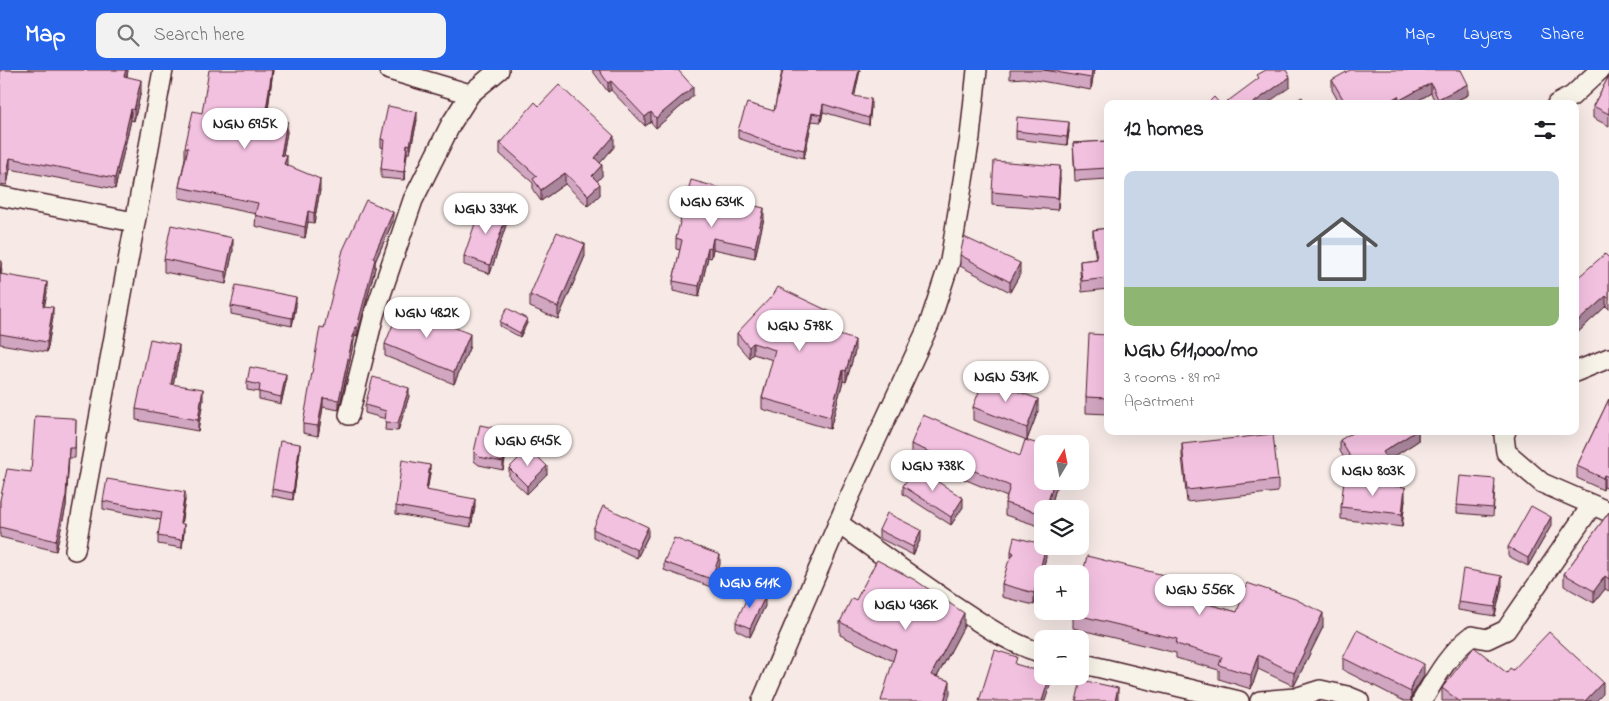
<!DOCTYPE html>
<meta charset="utf-8">
<style>
body{margin:0;font-family:"Indie Flower",sans-serif;background:#f2f2f2;color:#202124;height:100vh;display:flex;flex-direction:column;font-size:19px;white-space:nowrap}
*{box-sizing:border-box;margin:0}
p{font-size:16px;color:#757577}
.icon{flex:none;width:28px;height:28px;fill:none;stroke:currentColor;stroke-width:2;stroke-linecap:round;stroke-linejoin:round}
.map{position:relative;flex:1;overflow:hidden}
.drawer{position:absolute;left:1104px;top:30px;width:475px;height:335px;display:flex;flex-direction:column;background:#fff;border-radius:10px;box-shadow:0 5px 20px #0002}
.drawer>*{flex:none}
.needle{width:32px;rotate:10deg}
.buttons{position:absolute;left:1034px;top:365px;display:grid;gap:10px}
.buttons a{display:grid;place-items:center;width:55px;height:55px;border-radius:10px;background:#fff;box-shadow:0 5px 20px #0002;font-size:25px}
.price{position:absolute;translate:-50% -42px;padding:0 11px;border-radius:18px;background:#fff;color:#222;font-size:16px;line-height:32px;filter:drop-shadow(0 1px 2px #0008)}
.price::after{content:'';position:absolute;left:50%;top:30px;width:15px;height:11px;margin-left:-8px;background:inherit;clip-path:polygon(0 0,100% 0,50% 100%)}
.price.on{background:#2563eb;color:#fff}
ul{padding:0;list-style:none}
li{display:grid;align-content:center;gap:10px;height:265px;padding:0 20px}
li+li{border-top:1px solid #e0e0e0}
li span{display:grid;place-items:center;height:155px;border-radius:10px;color:#555}
li>.icon{margin-inline-start:auto}
span .icon{width:90px;height:90px;fill:#fffc;stroke-width:1}
li b{font-size:21px}
h2{display:flex;justify-content:space-between;align-items:center;height:60px;padding:0 20px;font-size:21px}
header{display:flex;align-items:center;gap:30px;box-sizing:border-box;height:70px;padding:0 25px;background:#2563eb;color:#fff}
header strong{font-size:24px}
nav{display:flex;gap:28px;margin-inline-start:auto;font-size:18px}
.search{width:350px;height:45px;background:#f2f2f2;display:flex;align-items:center;gap:12px;box-sizing:border-box;padding:0 18px;border-radius:10px;color:#757577;font-size:19px}
.map>svg:first-child{display:block}
</style>
<header>
<strong>Map</strong>
<div class="search"><svg class="icon" aria-label="search" viewBox="0 0 24 24"><circle cx="10" cy="10" r="6"/><path d="M15 15l6 6"/></svg>Search here</div>
<nav><a>Map</a><a>Layers</a><a>Share</a></nav>
</header>
<div class="map">
<svg width="1609" height="631" viewBox="0 0 1609 631">
<rect width="100%" height="100%" fill="#f6e9e6"/>
<filter id="ink" filterUnits="userSpaceOnUse"><feTurbulence type="fractalNoise" baseFrequency=".02" numOctaves="2"/><feDisplacementMap in="SourceGraphic" scale="10" xChannelSelector="R" yChannelSelector="G"/><feConvolveMatrix kernelMatrix="1 2 1 2 8 2 1 2 1" color-interpolation-filters="sRGB"/></filter>
<g filter="url(#ink)">
<g fill="none" stroke-linecap="round" stroke-linejoin="round">
<defs>
<g id="street">
<polyline points="389,0 470,24"/>
<polyline points="1557,34 1572,26 1600,0"/>
<polyline points="0,126 134,152"/>
<polyline points="1575,302 1609,288"/>
<polyline points="349,345 374,245 413,130 451,54 470,24 499,0"/>
<polyline points="1506,361 1504,366 1506,382 1542,413 1609,442"/>
<path d="M838 453C878 482 917 511 958 538 985 556 1011 574 1042 583"/>
<polyline points="75,480 163,0"/>
<polyline points="1080,593 1239,631"/>
<polyline points="762,631 849,428 929,255 950,191 970,67 977,0"/>
<polyline points="1260,631 1295,628 1320,620 1347,626 1359,631"/>
<path d="M1422 631C1436 607 1449 583 1472 566L1487 569 1506 560 1592 435"/>
</g>
</defs>
<use href="#street" stroke="#4a1f2b" stroke-width="22"/>
<use href="#street" stroke="#f7f3e8" stroke-width="19"/>
</g>
<g fill="#d1a6c1" stroke="#4a1f2b">
<polygon points="0,0 128,0 127,7 141,21 134,51 131,50 115,119 10,99 7,115 0,114"/>
<polygon points="273,0 267,48 287,62 283,85 287,95 320,120 314,153 308,152 305,168 255,156 256,144 179,128 179,117 185,88 185,77"/>
<polygon points="592,0 678,0 693,26 656,58 651,52 645,56 611,20 608,22"/>
<polygon points="779,0 860,0 854,26 871,37 869,55 823,42 821,52 812,51 804,88 772,80 738,68 738,60 774,41 782,1"/>
<polygon points="1010,0 1094,0 1091,20 1024,8 1010,9"/>
<polygon points="1461,0 1468,25 1449,34 1436,34 1431,23 1412,34 1340,34 1332,20 1332,10"/>
<polygon points="1609,6 1609,56 1593,48 1593,36"/>
<polygon points="539,36 614,77 600,93 602,106 597,111 600,125 588,136 565,114 541,131 533,120 533,113 500,84 500,73"/>
<polygon points="417,50 410,83 407,83 404,110 381,108 381,99 384,78 381,77 381,69"/>
<polygon points="1016,61 1069,61 1067,75 1016,69"/>
<polygon points="1108,71 1108,109 1075,111 1073,73"/>
<polygon points="1060,108 1058,140 992,135 992,122"/>
<polygon points="727,130 764,148 755,188 713,179 711,188 708,187 699,227 673,221 673,211 680,180 676,179 676,168"/>
<polygon points="393,151 375,192 375,198 357,267 355,266 339,340 323,337 318,366 303,363 303,354 324,258"/>
<polygon points="507,152 490,204 464,195 464,186"/>
<polygon points="1108,158 1108,219 1082,222 1080,202 1080,191 1096,189 1093,170 1093,160"/>
<polygon points="233,180 226,214 164,202 164,189"/>
<polygon points="960,185 1020,204 1010,222 960,196"/>
<polygon points="585,186 558,249 530,237 530,225"/>
<polygon points="1609,188 1609,239 1606,236 1575,265 1575,210"/>
<polygon points="0,191 2,201 1,205 47,222 44,236 53,247 47,282 0,274"/>
<polygon points="231,236 296,236 292,256 231,244"/>
<polygon points="500,252 527,253 520,267 500,256"/>
<polygon points="839,257 835,264 855,281 846,312 843,311 830,359 762,339 762,328 773,290 753,284 749,288 737,274 737,263"/>
<polygon points="1108,265 1108,344 1086,343 1086,327"/>
<polygon points="385,274 470,276 454,314 385,286"/>
<polygon points="179,286 173,314 203,330 198,361 136,350 136,339"/>
<polygon points="247,312 286,312 281,334 259,329 259,322 247,320"/>
<polygon points="409,326 398,361 385,360 386,349 365,343 365,335"/>
<polygon points="1609,329 1609,419 1604,417 1603,420 1577,408 1577,396"/>
<polygon points="973,337 1038,341 1027,370 973,350"/>
<polygon points="76,350 75,388 69,388 66,436 56,481 0,467 0,430 31,402"/>
<polygon points="1418,361 1418,371 1387,391 1387,400 1366,413 1405,430 1402,457 1341,449 1341,437 1358,412 1340,381 1340,370"/>
<polygon points="509,369 503,400 479,395 474,391 474,382"/>
<polygon points="911,374 1042,411 1058,411 1050,439 1042,439 1042,457 1005,445 1005,433 1007,427 911,387"/>
<polygon points="1182,374 1278,410 1278,422 1187,432 1182,386"/>
<polygon points="300,381 293,430 272,426 272,419"/>
<polygon points="509,398 547,404 527,424 509,407"/>
<polygon points="430,403 427,421 475,437 471,457 396,444 396,436"/>
<polygon points="903,416 963,437 951,455 903,424"/>
<polygon points="1495,417 1493,446 1457,443 1457,435"/>
<polygon points="185,430 181,454 184,462 182,478 158,474 158,466 161,450 103,439 103,431"/>
<polygon points="1609,442 1609,521 1605,519 1594,533 1564,516 1564,504"/>
<polygon points="1551,456 1528,496 1508,486 1508,477"/>
<polygon points="593,459 648,466 637,488 593,467"/>
<polygon points="879,460 921,468 913,485 879,468"/>
<polygon points="1011,481 1046,487 1034,535 1002,527 1002,514 1011,488"/>
<polygon points="664,492 720,494 711,517 664,500"/>
<polygon points="1502,515 1495,546 1458,540 1458,532"/>
<polygon points="1176,522 1175,525 1237,542 1323,557 1294,616 1258,599 1251,619 1219,609 1219,600 1176,588 1176,583 1073,558 1073,544"/>
<polygon points="856,530 964,556 937,607 950,623 893,591 840,565 840,552"/>
<polygon points="765,536 750,567 736,560 736,552"/>
<polygon points="1343,588 1424,606 1412,625 1411,631 1404,631 1343,600"/>
<polygon points="1513,600 1603,624 1596,631 1442,631 1442,618 1507,603"/>
</g>
<g fill="#aa879d" stroke="#4a1f2b">
<polygon points="126,0 128,0 124,17 124,6"/>
<polygon points="272,0 273,0 265,58 265,47"/>
<polygon points="859,0 860,0 853,34 853,26"/>
<polygon points="1092,0 1094,0 1091,20 1091,8"/>
<polygon points="1290,7 1290,17 1266,34 1252,34"/>
<polygon points="141,10 141,21 134,51 134,40"/>
<polygon points="611,11 611,20 608,22 608,13"/>
<polygon points="1431,13 1431,23 1412,34 1400,34 1400,30"/>
<polygon points="1468,14 1468,25 1449,34 1438,34 1438,29"/>
<polygon points="693,17 693,26 656,58 656,48"/>
<polygon points="1398,26 1398,34 1384,34"/>
<polygon points="871,29 871,37 869,55 869,48"/>
<polygon points="823,34 823,42 821,52 821,45"/>
<polygon points="131,39 131,50 115,119 115,108"/>
<polygon points="417,42 417,50 410,83 410,75"/>
<polygon points="651,42 651,52 645,56 645,47"/>
<polygon points="812,43 812,51 804,88 804,80"/>
<polygon points="287,51 287,62 281,95 281,85"/>
<polygon points="1069,52 1069,61 1067,75 1067,67"/>
<polygon points="614,66 614,77 595,99 595,88"/>
<polygon points="407,74 407,83 404,110 404,102"/>
<polygon points="287,86 287,96 284,94"/>
<polygon points="10,88 10,99 7,115 7,104"/>
<polygon points="602,95 602,106 592,117 592,106"/>
<polygon points="1060,96 1060,108 1058,140 1058,128"/>
<polygon points="565,103 565,114 541,131 541,120"/>
<polygon points="320,109 320,120 314,153 314,143"/>
<polygon points="600,114 600,125 588,136 588,125"/>
<polygon points="727,120 727,130 724,129"/>
<polygon points="764,138 764,148 755,188 755,177"/>
<polygon points="308,141 308,152 305,168 305,157"/>
<polygon points="393,142 393,151 375,192 375,198 357,267 357,257 373,188"/>
<polygon points="507,144 507,152 490,204 490,195"/>
<polygon points="233,168 233,180 226,214 226,202"/>
<polygon points="713,168 713,179 711,188 711,178"/>
<polygon points="585,174 585,186 558,249 558,237"/>
<polygon points="708,177 708,187 699,227 699,216"/>
<polygon points="1020,193 1020,204 1010,222 1010,212"/>
<polygon points="47,212 47,222 43,245 43,236"/>
<polygon points="1606,226 1606,236 1575,265 1575,254"/>
<polygon points="296,227 296,236 292,256 292,248"/>
<polygon points="53,237 53,247 47,282 47,272"/>
<polygon points="839,246 839,257 830,273 830,262"/>
<polygon points="527,249 527,253 520,267 520,263"/>
<polygon points="355,257 355,266 339,340 339,330"/>
<polygon points="470,264 470,276 454,314 454,302"/>
<polygon points="855,270 855,281 846,312 846,301"/>
<polygon points="753,273 753,284 749,288 749,277"/>
<polygon points="179,275 179,286 171,325 171,314"/>
<polygon points="843,300 843,311 830,359 830,347"/>
<polygon points="286,304 286,312 281,334 281,327"/>
<polygon points="409,318 409,326 398,361 398,353"/>
<polygon points="203,319 203,330 198,361 198,350"/>
<polygon points="323,328 323,337 318,366 318,356"/>
<polygon points="1038,329 1038,341 1027,370 1027,358"/>
<polygon points="509,361 509,369 503,400 503,392"/>
<polygon points="1416,361 1418,361 1418,371 1387,391 1387,400 1361,416 1361,404 1383,382"/>
<polygon points="300,374 300,381 293,430 293,423"/>
<polygon points="69,378 66,436 56,481 56,471"/>
<polygon points="430,395 430,403 426,428 426,420"/>
<polygon points="547,396 547,404 527,424 527,416"/>
<polygon points="1604,405 1604,417 1603,420 1603,408"/>
<polygon points="1054,411 1058,411 1050,439 1046,439"/>
<polygon points="1405,417 1405,430 1402,457 1402,444"/>
<polygon points="185,422 185,430 180,461 180,453"/>
<polygon points="963,428 963,437 951,455 951,447"/>
<polygon points="475,429 475,437 471,457 471,449"/>
<polygon points="1551,447 1551,456 1528,496 1528,488"/>
<polygon points="184,454 184,462 182,478 182,470"/>
<polygon points="648,457 648,466 637,488 637,480"/>
<polygon points="921,460 921,468 913,485 913,477"/>
<polygon points="1046,476 1046,487 1034,535 1034,523"/>
<polygon points="720,485 720,494 711,517 711,509"/>
<polygon points="1502,506 1502,515 1495,546 1495,537"/>
<polygon points="1605,506 1605,519 1594,533 1594,521"/>
<polygon points="1176,508 1176,522 1172,538 1172,524"/>
<polygon points="765,527 765,536 750,567 750,558"/>
<polygon points="964,543 964,556 931,618 931,605"/>
<polygon points="1323,543 1323,557 1294,616 1294,603"/>
<polygon points="1258,585 1258,599 1251,619 1251,605"/>
<polygon points="1424,594 1424,606 1412,625 1411,631 1411,622 1412,613"/>
<polygon points="1050,606 1051,613 1045,631 1042,631"/>
<polygon points="950,611 950,623 948,631 944,631"/>
<polygon points="1603,612 1603,624 1596,631 1585,631"/>
<polygon points="1118,618 1118,631 1115,631"/>
</g>
<g fill="#f3c1e0" stroke="#4a1f2b">
<polygon points="0,0 126,0 124,6 141,10 134,40 131,39 115,108 10,88 7,104 0,103"/>
<polygon points="209,0 272,0 265,47 287,51 281,85 287,86 284,94 320,109 314,143 308,141 305,157 255,145 258,133 179,117 188,78 185,77 193,41 202,43"/>
<polygon points="599,0 678,0 693,17 656,48 651,42 645,47 611,11 608,13"/>
<polygon points="783,0 859,0 853,26 871,29 869,48 823,34 821,45 812,43 804,80 772,73 738,60 747,33 774,41"/>
<polygon points="1044,0 1092,0 1091,8"/>
<polygon points="1266,0 1286,0 1290,7 1252,34 1224,34 1259,8 1257,5"/>
<polygon points="1350,0 1461,0 1468,14 1438,29 1431,13 1400,30 1398,26 1384,34 1346,34 1332,10"/>
<polygon points="1609,6 1609,44 1593,36"/>
<polygon points="559,15 614,66 595,88 602,95 592,106 600,114 588,125 565,103 541,120 533,109 537,106 500,73 535,32 539,36"/>
<polygon points="1214,27 1220,34 1207,34"/>
<polygon points="1302,27 1306,34 1290,34"/>
<polygon points="388,36 417,42 410,75 407,74 404,102 381,99 384,70 381,69"/>
<polygon points="1017,47 1069,52 1067,67 1016,61"/>
<polygon points="1108,71 1108,98 1075,100 1073,73"/>
<polygon points="994,91 1060,96 1058,128 992,122"/>
<polygon points="691,110 727,120 724,129 764,138 755,177 713,168 711,178 708,177 699,216 673,211 682,170 676,168"/>
<polygon points="366,130 393,142 373,188 375,189 357,257 355,257 339,330 323,328 318,356 303,354 320,257 324,258 343,180"/>
<polygon points="481,136 507,144 490,195 464,186"/>
<polygon points="171,155 233,168 226,202 164,189"/>
<polygon points="1108,158 1108,208 1082,211 1080,191 1097,189 1093,160"/>
<polygon points="557,162 585,174 558,237 530,225"/>
<polygon points="964,167 1020,193 1010,212 960,185"/>
<polygon points="1605,184 1609,188 1609,229 1606,226 1575,254 1575,210"/>
<polygon points="0,191 2,191 0,204 47,212 43,236 53,237 47,272 0,264"/>
<polygon points="236,215 296,227 292,248 231,236"/>
<polygon points="778,217 839,246 830,262 855,270 846,301 843,300 830,347 762,328 775,280 753,273 749,277 737,263 773,225"/>
<polygon points="401,235 470,264 454,302 385,274"/>
<polygon points="507,238 527,249 520,263 500,252"/>
<polygon points="1089,264 1108,265 1108,328 1086,327"/>
<polygon points="150,269 179,275 171,314 203,319 198,350 136,339"/>
<polygon points="250,297 286,304 281,327 259,322 260,315 247,312"/>
<polygon points="373,307 409,318 398,353 385,352 386,341 365,335"/>
<polygon points="984,309 1038,329 1027,358 973,337"/>
<polygon points="1609,329 1609,407 1604,405 1603,408 1577,396"/>
<polygon points="923,345 1020,386 1025,370 1042,375 1042,411 1054,411 1046,439 1042,439 1042,444 1005,433 1010,416 911,374"/>
<polygon points="35,346 71,348 76,350 75,378 69,378 66,426 56,471 0,457 0,430 7,399 31,402"/>
<polygon points="480,355 509,361 503,392 479,387 474,382"/>
<polygon points="1355,361 1416,361 1383,382 1387,389 1361,404 1340,370"/>
<polygon points="1273,364 1278,410 1187,420 1182,374"/>
<polygon points="280,371 300,374 293,423 272,419"/>
<polygon points="529,378 547,396 527,416 509,398"/>
<polygon points="402,390 430,395 426,420 475,429 471,449 396,436"/>
<polygon points="915,397 963,428 951,447 903,416"/>
<polygon points="1460,406 1495,409 1493,438 1457,435"/>
<polygon points="107,409 185,422 180,453 184,454 182,470 158,466 162,442 103,431"/>
<polygon points="1344,410 1405,417 1402,444 1341,437"/>
<polygon points="603,436 648,457 637,480 593,459"/>
<polygon points="1531,436 1551,447 1528,488 1508,477"/>
<polygon points="1609,442 1609,509 1605,506 1594,521 1564,504"/>
<polygon points="887,443 921,460 913,477 879,460"/>
<polygon points="1014,467 1042,474 1042,476 1046,476 1034,523 1002,514 1008,493 1014,483 1011,481"/>
<polygon points="674,468 720,485 711,509 664,492"/>
<polygon points="1087,486 1176,508 1172,524 1237,542 1247,513 1295,529 1323,543 1294,603 1258,585 1251,605 1219,595 1222,587 1176,574 1177,569 1073,544 1074,541 1080,541 1080,515"/>
<polygon points="877,490 915,510 964,543 931,605 950,611 944,631 881,631 896,580 840,552 852,528 856,530"/>
<polygon points="1463,499 1502,506 1495,537 1458,532"/>
<polygon points="750,521 765,527 750,558 736,552"/>
<polygon points="1357,560 1424,594 1412,613 1411,622 1343,588"/>
<polygon points="1549,562 1603,612 1585,631 1459,631 1442,618 1474,577 1507,603 1510,598 1513,600"/>
<polygon points="995,580 1017,587 1015,594 1042,602 1042,606 1050,606 1042,631 979,631"/>
<polygon points="1081,610 1118,618 1115,631 1076,631"/>
</g>
</g>
</svg>
<div class="buttons">
<a><svg class="needle" viewBox="-14 -14 28 28"><path d="M0-13l5 13h-10z" fill="#e53935"/><path d="M0 13l5-13h-10z" fill="#757577"/></svg></a>
<a><svg class="icon" aria-label="layers" viewBox="0 0 24 24"><path d="M12 4l9 5-9 5-9-5zM3 14l9 5 9-5"/></svg></a>
<a>+</a>
<a>−</a>
</div>
<b class="price" style="left:245px;top:80px">NGN 695K</b>
<b class="price" style="left:712px;top:158px">NGN 634K</b>
<b class="price" style="left:486px;top:165px">NGN 334K</b>
<b class="price" style="left:427px;top:269px">NGN 482K</b>
<b class="price" style="left:800px;top:282px">NGN 578K</b>
<b class="price" style="left:1006px;top:333px">NGN 531K</b>
<b class="price" style="left:528px;top:397px">NGN 645K</b>
<b class="price" style="left:933px;top:422px">NGN 738K</b>
<b class="price" style="left:1373px;top:427px">NGN 803K</b>
<b class="price on" style="left:750px;top:539px">NGN 611K</b>
<b class="price" style="left:1200px;top:546px">NGN 556K</b>
<b class="price" style="left:906px;top:561px">NGN 436K</b>
<section class="drawer">
<h2>12 homes<svg class="icon" aria-label="filters" viewBox="0 0 24 24"><path d="M4 7h16M4 17h16"/><circle cx="9" cy="7" r="2"/><circle cx="15" cy="17" r="2"/></svg></h2>
<ul>
<li><span style="background:linear-gradient(#c9d6e8 75%,#8fb573 0)"><svg class="icon" aria-label="home" viewBox="0 0 24 24"><path d="M3 11l9-7 9 7M6 9v11h12V9"/></svg></span><div><b>NGN 611,000/mo</b><p>3 rooms · 89 m²</p><p>Apartment</p></div></li>
</ul>
</section>
</div>
